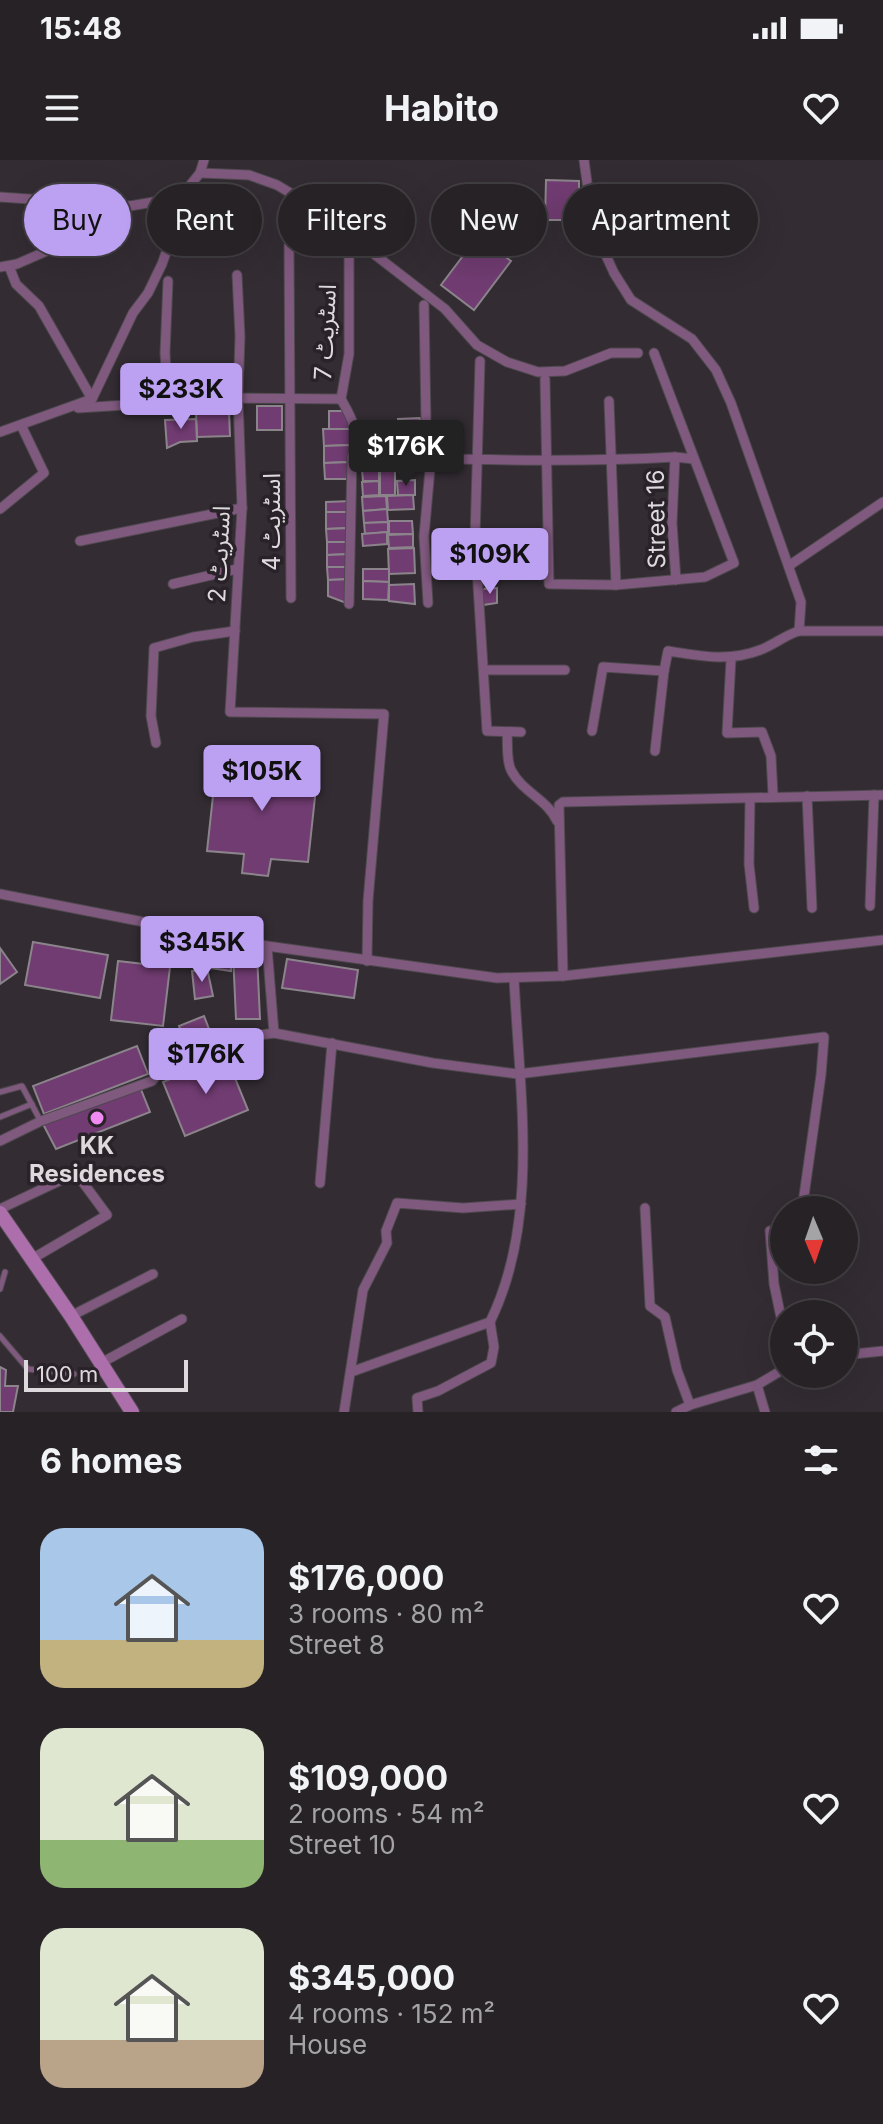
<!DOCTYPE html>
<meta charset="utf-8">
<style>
body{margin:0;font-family:Inter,"Noto Sans Arabic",sans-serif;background:#322f32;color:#f1f3f6;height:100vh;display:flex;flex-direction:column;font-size:30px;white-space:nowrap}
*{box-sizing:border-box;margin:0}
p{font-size:26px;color:#a4a4a7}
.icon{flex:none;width:44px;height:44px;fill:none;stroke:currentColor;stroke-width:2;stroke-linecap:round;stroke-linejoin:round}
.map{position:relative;height:1252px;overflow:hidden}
.side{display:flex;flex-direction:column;background:#262226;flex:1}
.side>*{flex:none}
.guide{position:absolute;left:24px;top:24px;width:836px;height:72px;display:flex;gap:16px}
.needle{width:52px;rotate:178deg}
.fabs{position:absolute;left:770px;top:1036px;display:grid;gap:16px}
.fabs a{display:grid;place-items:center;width:88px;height:88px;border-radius:50%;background:#262226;box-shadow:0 8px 32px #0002,0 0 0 2px #423f43;font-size:40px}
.scale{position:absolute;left:24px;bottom:20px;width:164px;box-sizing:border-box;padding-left:8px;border:4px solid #ded9dd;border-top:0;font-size:22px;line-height:28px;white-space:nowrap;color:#ded9dd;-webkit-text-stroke:6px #292329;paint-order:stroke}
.price{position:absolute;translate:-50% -68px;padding:0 18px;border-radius:8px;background:#bca0f2;color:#111;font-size:26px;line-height:52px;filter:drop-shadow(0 2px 4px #0008)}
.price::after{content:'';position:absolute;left:50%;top:48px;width:24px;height:18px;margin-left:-12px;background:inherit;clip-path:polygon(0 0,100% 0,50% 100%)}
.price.selected{background:#222;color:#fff}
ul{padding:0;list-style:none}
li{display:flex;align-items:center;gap:24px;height:200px;padding:0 40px}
li span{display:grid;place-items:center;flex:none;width:224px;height:160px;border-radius:24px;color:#555}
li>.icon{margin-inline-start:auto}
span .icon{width:96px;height:96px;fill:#fffc;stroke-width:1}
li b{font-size:34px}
h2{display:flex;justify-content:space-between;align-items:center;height:96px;padding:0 40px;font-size:34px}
.chip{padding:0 28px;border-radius:36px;background:#262226;box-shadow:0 8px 32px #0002,0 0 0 2px #423f43;font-size:28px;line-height:72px}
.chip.selected{background:#bca0f2;color:#111}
.status{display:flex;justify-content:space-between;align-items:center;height:56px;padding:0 40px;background:#262226;direction:ltr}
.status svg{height:22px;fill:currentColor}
header{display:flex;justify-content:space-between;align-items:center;height:104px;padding:0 40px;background:#262226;font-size:36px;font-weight:700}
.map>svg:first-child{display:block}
</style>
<div class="status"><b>15:48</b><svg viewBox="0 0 49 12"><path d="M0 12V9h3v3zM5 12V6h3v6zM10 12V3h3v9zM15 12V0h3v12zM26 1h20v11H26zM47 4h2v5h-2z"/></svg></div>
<header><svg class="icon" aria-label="menu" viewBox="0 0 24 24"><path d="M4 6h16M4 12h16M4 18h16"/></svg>Habito<svg class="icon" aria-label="heart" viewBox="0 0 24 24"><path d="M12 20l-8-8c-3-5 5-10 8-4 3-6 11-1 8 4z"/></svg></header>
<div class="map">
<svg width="883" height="1252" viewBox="0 0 883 1252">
<rect width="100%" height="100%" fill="#332d33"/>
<g fill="#713c72" stroke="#8b848b" stroke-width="2">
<polygon points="546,20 579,21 579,60 545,60"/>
<polygon points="478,76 511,101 474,150 441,125"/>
<polygon points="151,215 152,238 136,238 135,217"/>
<rect x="257" y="246" width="25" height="24"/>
<polygon points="229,251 230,276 197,277 196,252"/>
<rect x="329" y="251" width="21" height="18"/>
<polygon points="420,258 420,293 399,294 398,259"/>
<polygon points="196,259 197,281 180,282 167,288 165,260"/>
<polygon points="323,269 350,269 350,285 324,286"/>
<polygon points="350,285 351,302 324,303 324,286"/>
<polygon points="351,302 351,319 325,319 324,303"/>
<polygon points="379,309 379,321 363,321 362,310"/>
<rect x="380" y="310" width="15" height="25"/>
<polygon points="415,320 415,335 398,335 397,321"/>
<polygon points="379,321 379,335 363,336 362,322"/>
<polygon points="413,335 414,349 388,350 387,336"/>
<polygon points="386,336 387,349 363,351 362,337"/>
<polygon points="351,341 352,352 326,352 326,342"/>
<polygon points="387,349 388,362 364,363 363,351"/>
<polygon points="326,352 350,352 350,368 326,369"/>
<polygon points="389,361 412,361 413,374 389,374"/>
<polygon points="388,362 388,372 365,374 364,363"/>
<polygon points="350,368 350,382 327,382 326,369"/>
<polygon points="387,372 387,384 363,386 362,374"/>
<polygon points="413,374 413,387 389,388 388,375"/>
<polygon points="327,382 350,382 351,394 327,395"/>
<polygon points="414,388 415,413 389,414 388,389"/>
<polygon points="351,394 351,407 327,407 327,395"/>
<polygon points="327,407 351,407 351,419 328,420"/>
<polygon points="363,409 389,409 389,422 363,421"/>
<polygon points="351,419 349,444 328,436 328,420"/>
<polygon points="363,421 389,422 388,440 363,439"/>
<polygon points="414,424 415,444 389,441 389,425"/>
<polygon points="497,428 497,443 483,445 483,429"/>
<polygon points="217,599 318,609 308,702 271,699 268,716 242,713 244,694 207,691"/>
<polygon points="185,781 232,790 231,811 191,805"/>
<polygon points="33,782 108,795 100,838 25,825"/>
<polygon points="0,788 17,812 0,824"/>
<polygon points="233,793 257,794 260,859 236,859"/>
<polygon points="287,799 358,810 354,838 282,828"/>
<polygon points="118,801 170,807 163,866 111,860"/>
<polygon points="198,806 207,808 213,836 195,839 192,811 200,811"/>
<polygon points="204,856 214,882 190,892 179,866"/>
<polygon points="137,886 148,914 44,954 33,926"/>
<polygon points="226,896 248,950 185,976 163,922"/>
<polygon points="140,927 150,952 56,989 43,964"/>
<polygon points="0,1207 6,1210 5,1226 18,1226 13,1252 0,1252"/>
</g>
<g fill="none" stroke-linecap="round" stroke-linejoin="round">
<defs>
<g id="lane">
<polyline points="0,932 22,926 40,960"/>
<polyline points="0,957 32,944"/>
<polyline points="0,1129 5,1112"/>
<polyline points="0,1176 28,1209 74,1214"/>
</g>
<g id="street">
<polyline points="584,0 593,67 614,113 631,140 692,179 716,210 731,243 801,442 799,471 883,471"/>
<polyline points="200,13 249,15 277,25 312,46 445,149 477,185 507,202 538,212 565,211 611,193 638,193"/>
<polyline points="0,37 130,46"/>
<polyline points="289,85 291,438"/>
<path d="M349 94V194L341 239C353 260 360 273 352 297L349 444"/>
<polyline points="9,106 16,124 39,146 92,239"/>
<polyline points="0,107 17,104 65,83 130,46 171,39 187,29 200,13 204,0"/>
<polyline points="237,115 240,176 238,238 242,348 230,552 384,554 368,741 367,801"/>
<polyline points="168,121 165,193 168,244"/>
<polyline points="424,145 426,262 431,298 424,376 428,443"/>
<polyline points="480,201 475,378 487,571 521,572"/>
<polyline points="545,219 549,424 616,425 705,417 734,403 654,193"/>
<polyline points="609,241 616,425"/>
<polyline points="78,248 238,238 341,239"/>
<polyline points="0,272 92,239 133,153 148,133 162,104 168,87 171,39"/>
<path d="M352 297C460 299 567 303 675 297L694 299"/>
<polyline points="675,297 672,363 676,420"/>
<polyline points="0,349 44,313 21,265"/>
<polyline points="80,381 242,348"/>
<polyline points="790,405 883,342"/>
<polyline points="173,424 237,409"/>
<polyline points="731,499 727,573 762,572 771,596 773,635"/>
<polyline points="484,510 565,510"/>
<path d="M592 571 603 507 664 511 668 491C700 496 729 502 760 490 774 485 785 475 799 471"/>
<path d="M507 572C508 583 506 600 511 610 522 632 548 640 557 661"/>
<polyline points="156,583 151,556 154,488 193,477 235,471"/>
<polyline points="655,591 664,511"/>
<polyline points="807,636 812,748"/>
<polyline points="750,639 749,704 754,748"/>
<polyline points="0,734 267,786 497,818 563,816 883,780"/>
<polyline points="870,746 874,635"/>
<polyline points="267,786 274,873"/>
<polyline points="563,816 559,645 563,642 883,635"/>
<polyline points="0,981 41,961 152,921 169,900 220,881 274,873 433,903 518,914 824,877 821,915 802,1050"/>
<polyline points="320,1023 332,883"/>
<polyline points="645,1048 650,1146 665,1157 677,1210 690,1245"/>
<polyline points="0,1049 76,1013 107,1055 30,1100"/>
<polyline points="784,1068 770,1071 774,1124 784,1172"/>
<polyline points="71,1156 153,1114"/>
<polyline points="844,1195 883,1191"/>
<polyline points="101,1203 182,1159"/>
<path d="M351 1212 490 1162C541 1058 519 930 514 818"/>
<polyline points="757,1225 765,1252"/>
<polyline points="344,1252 363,1130 387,1083 386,1071 397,1043 463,1048 521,1044"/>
<polyline points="418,1252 417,1238 438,1231 491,1203 494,1187 490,1162"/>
<polyline points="676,1252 690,1245 757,1225 784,1209"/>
</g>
<polyline id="secondary" points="0,1053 71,1156 132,1252"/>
</defs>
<use href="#lane" stroke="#4e494e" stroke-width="7"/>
<use href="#street" stroke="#4e494e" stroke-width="11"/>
<use href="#secondary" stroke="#4e494e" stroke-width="16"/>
<use href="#lane" stroke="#80597f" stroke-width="5"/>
<use href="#street" stroke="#80597f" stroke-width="9"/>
<use href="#secondary" stroke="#ac6fac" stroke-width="14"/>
</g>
<circle fill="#f28af3" stroke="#292329" stroke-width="3" cx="97" cy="958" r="8"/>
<g text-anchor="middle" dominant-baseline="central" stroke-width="7" stroke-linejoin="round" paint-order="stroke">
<g font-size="24" fill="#ded9dd" stroke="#292329">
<text transform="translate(325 172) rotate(-87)">اسٹریٹ 7</text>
<text transform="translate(656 359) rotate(-91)">Street 16</text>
<text transform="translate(271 362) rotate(-90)">اسٹریٹ 4</text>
<text transform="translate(219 394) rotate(-87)">اسٹریٹ 2</text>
</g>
<g font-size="24" font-weight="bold" fill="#ded9dd" stroke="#292329">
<text x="97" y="985">KK<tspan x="97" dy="28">Residences</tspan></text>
</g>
</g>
</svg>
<div class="fabs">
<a><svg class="needle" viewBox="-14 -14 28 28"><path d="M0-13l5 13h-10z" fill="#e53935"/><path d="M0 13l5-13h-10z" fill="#a4a4a7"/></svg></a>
<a><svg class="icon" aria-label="locate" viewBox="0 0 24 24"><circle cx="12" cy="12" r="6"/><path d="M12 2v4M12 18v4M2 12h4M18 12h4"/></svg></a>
</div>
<div class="scale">100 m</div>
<b class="price" style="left:181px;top:271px">$233K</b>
<b class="price selected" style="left:406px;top:328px">$176K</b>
<b class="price" style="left:490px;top:436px">$109K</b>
<b class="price" style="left:262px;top:653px">$105K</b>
<b class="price" style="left:202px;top:824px">$345K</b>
<b class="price" style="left:206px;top:936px">$176K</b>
<div class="guide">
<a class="chip selected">Buy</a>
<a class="chip">Rent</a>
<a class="chip">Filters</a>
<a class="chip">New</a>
<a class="chip">Apartment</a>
</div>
</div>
<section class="side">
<h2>6 homes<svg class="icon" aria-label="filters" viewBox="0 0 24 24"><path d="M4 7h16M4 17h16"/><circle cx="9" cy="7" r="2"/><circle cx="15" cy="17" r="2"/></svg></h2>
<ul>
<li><span style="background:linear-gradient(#a9c7e8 70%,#c2b280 0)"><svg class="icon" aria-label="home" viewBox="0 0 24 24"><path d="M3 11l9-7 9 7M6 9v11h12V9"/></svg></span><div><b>$176,000</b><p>3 rooms · 80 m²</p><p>Street 8</p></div><svg class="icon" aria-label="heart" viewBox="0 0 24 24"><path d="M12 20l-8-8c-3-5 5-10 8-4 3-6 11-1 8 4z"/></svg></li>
<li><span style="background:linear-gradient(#dfe7d0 70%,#8fb573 0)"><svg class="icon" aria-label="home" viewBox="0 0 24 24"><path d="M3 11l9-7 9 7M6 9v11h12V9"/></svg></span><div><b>$109,000</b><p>2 rooms · 54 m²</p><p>Street 10</p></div><svg class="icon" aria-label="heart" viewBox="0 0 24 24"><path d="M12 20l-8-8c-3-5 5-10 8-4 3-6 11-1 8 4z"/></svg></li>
<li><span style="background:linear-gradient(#dfe7d0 70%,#b9a48a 0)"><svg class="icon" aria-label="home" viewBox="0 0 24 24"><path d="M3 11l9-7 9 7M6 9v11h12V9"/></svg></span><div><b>$345,000</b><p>4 rooms · 152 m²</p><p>House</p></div><svg class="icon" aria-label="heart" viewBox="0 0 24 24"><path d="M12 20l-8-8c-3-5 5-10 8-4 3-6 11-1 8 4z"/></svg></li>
</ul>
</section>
